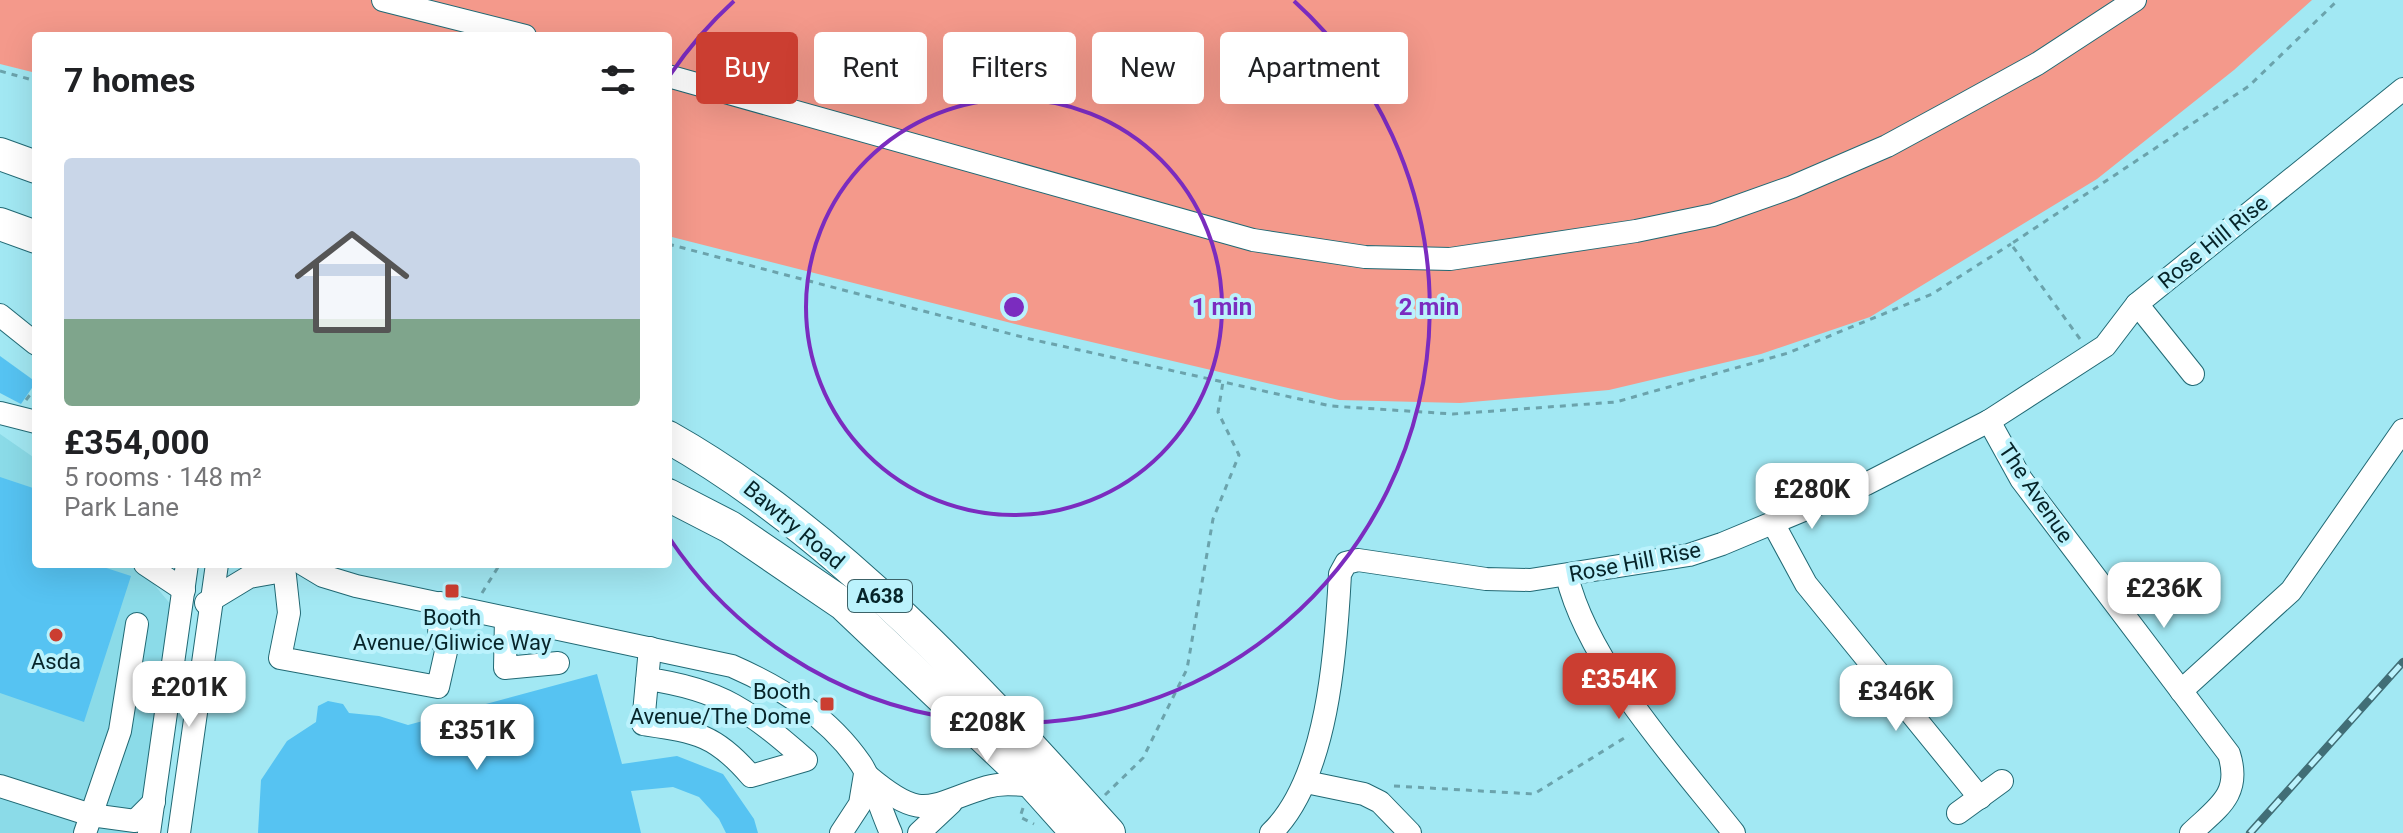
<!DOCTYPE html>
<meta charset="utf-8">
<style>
body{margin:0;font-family:Roboto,sans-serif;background:#f2f2f2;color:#202124;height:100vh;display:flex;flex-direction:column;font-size:30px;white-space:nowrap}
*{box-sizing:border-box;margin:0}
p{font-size:26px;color:#757577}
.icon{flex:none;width:44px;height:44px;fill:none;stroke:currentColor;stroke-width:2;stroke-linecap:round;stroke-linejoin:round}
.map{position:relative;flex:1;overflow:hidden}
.drawer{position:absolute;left:32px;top:32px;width:640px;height:536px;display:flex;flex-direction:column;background:#fff;border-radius:8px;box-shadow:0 8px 32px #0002}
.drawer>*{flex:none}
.top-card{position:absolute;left:696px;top:32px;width:760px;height:72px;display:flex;gap:16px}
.price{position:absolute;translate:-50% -68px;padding:0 18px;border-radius:16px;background:#fff;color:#222;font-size:26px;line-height:52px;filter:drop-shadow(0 2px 4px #0008)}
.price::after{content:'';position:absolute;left:50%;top:48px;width:24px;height:18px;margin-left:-12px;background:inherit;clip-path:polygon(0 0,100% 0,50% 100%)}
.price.current{background:#cb3e31;color:#fff}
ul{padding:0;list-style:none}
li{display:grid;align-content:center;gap:16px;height:424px;padding:0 32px}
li+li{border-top:2px solid #e0e0e0}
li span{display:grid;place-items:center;height:248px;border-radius:8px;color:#555}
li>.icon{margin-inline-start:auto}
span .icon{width:144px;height:144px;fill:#fffc;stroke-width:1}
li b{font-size:34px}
h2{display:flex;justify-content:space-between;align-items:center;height:96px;padding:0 32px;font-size:34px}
.tag{padding:0 28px;border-radius:8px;background:#fff;box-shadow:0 8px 32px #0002;font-size:28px;line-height:72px}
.tag.current{background:#cb3e31;color:#fff}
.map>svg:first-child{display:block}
</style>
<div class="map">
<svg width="2403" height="833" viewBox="0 0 2403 833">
<rect width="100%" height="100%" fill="#a2e8f3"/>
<polygon fill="#8bdbe8" points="0,434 36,459 36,564 137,564 182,618 149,833 0,833"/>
<polygon fill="#f4998b" points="0,0 2312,0 2234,70 2097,179 1870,317 1761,354 1609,390 1460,403 1339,400 1023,326 668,236 668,36 36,36 36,73 0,64"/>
<g fill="#56c3f2">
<polygon points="0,356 36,382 21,404 0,393"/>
<polygon points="0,477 36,489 36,564 94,564 131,576 84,722 0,693"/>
<polygon points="597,674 622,764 677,756 723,774 754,819 758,833 726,833 719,819 699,797 673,787 631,791 641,833 258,833 261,780 287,741 316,722 318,706 328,701 343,704 349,713 379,716 408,725"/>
</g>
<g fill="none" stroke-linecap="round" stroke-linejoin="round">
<defs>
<g id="minor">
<polyline points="383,0 525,36"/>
<polyline points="668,76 1253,240 1365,257 1450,259 1636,231 1713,215 1792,187 1887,146 1957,108 2037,64 2135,0"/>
<polyline points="2137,304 2193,374"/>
<polyline points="0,315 36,344"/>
<polyline points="0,413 36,422"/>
<path d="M1989 421 2021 479 2229 754C2242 795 2217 808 2191 833"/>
<polyline points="1773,523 1806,584 1980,798"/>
<polyline points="145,564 184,590"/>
<path d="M303 564 323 576 356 586 732 666C782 688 829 717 861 764 874 784 881 811 891 833"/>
<polyline points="284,567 289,613 280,658 438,687 447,647 439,639 440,603"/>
<path d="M1567 576C1588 664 1678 762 1734 833"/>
<polyline points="206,603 249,577 272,573 287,564"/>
<polyline points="506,618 505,668 558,663"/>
<path d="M647 679C721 689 751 712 806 760L751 776C715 734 696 732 643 724L650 648"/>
<polyline points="2181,691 2291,591 2403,430"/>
<path d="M869 777C924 823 928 805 987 787 1004 782 1021 785 1037 786"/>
<polyline points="1306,782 1364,794 1380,802 1410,833"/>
<polyline points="0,786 91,815 135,821 154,802"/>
<polyline points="1958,813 2002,781"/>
<polyline points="85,833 120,731 137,624"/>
<polyline points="149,833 187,564"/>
<polyline points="179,833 217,564"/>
<polyline points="841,833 860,804 865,774"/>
<polyline points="919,833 951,803"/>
<path d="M1271 833C1328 778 1336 650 1340 574L1346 563 1358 560 1486 579 1530 580 1689 555 1722 544 1866 484 1989 421 2105 346 2137 304 2403 89"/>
</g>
<g id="highway">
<polyline points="0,154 36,167"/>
<polyline points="0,224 36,237"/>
<path d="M668 437C835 531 981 691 1109 833"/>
<polyline points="668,495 730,527 843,604 1035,786 1077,833"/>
</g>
</defs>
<use href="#minor" stroke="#216974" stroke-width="24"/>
<use href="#highway" stroke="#216974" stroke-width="34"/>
<g stroke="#6ba3ac" stroke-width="3" stroke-dasharray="6 6" stroke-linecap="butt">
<polyline points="0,71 36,81"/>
<polyline points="668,244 1030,339 1331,406 1453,414 1616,402 1788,353 1932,294 2011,244"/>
<polyline points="2080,339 2011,244 2249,86 2338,0"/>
<polyline points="26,400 36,387"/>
<polyline points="482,593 500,564"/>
<polyline points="1394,786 1534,794 1629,735"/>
<polyline points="1105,795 1143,758 1187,669 1213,519 1239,455 1218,412 1223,382"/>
<polyline points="1023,808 1020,817 1034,824"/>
</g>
<use href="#minor" stroke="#fff" stroke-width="22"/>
<use href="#highway" stroke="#fff" stroke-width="32"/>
<defs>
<polyline id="rail" points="2250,833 2403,662"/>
</defs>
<use href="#rail" stroke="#416e76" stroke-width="8"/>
<use href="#rail" stroke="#bbf2fc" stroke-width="5" stroke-dasharray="15" stroke-linecap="butt"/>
</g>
<g fill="none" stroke="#7b2cbf" stroke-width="4">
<circle cx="1014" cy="307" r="208"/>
<path d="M670 75A415 415 0 0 1 734 1M1294 1A415 415 0 1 1 670 539"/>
</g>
<g fill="#cb3e31" stroke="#bbf2fc" stroke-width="3">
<rect x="444" y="583" width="16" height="16" rx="4"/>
<circle cx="56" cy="635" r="8"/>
<rect x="819" y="696" width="16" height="16" rx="4"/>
</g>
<g text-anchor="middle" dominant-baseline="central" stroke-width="8" stroke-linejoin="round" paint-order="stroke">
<rect fill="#bbf2fc" stroke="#3c6268" stroke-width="2" x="848" y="580" width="64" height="32" rx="6"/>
<g font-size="20" font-weight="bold" fill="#062429">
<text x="880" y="596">A638</text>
</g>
<g font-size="22" fill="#062429" stroke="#bbf2fc">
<text transform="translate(2213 242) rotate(-39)">Rose Hill Rise</text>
<text transform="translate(2036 493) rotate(56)">The Avenue</text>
<text transform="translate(794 525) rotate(40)">Bawtry Road</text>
<text transform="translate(1635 562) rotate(-11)">Rose Hill Rise</text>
</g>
<g font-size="22" fill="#062429" stroke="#bbf2fc">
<text x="452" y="617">Booth<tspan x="452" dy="25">Avenue/Gliwice Way</tspan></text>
<text x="56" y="661">Asda</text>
<text x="811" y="691" text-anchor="end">Booth<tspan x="811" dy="25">Avenue/The Dome</tspan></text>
</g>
</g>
<circle cx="1014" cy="307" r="12" fill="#7b2cbf" stroke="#bbf2fc" stroke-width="4"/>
<g font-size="24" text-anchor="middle" font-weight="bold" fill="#7b2cbf" stroke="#bbf2fc" stroke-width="8" stroke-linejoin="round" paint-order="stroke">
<text x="1222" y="315">1 min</text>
<text x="1429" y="315">2 min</text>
</g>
</svg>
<b class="price" style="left:1812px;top:531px">£280K</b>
<b class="price" style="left:2164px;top:630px">£236K</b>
<b class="price current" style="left:1619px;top:721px">£354K</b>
<b class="price" style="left:189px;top:729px">£201K</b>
<b class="price" style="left:1896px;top:733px">£346K</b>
<b class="price" style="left:987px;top:764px">£208K</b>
<b class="price" style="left:477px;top:772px">£351K</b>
<div class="top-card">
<a class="tag current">Buy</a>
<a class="tag">Rent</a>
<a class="tag">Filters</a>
<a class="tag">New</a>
<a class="tag">Apartment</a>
</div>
<section class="drawer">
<h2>7 homes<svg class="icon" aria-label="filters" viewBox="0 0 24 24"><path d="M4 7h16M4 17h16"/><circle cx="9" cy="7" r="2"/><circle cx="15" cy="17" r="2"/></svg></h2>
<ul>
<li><span style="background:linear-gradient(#c9d6e8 65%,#7fa58c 0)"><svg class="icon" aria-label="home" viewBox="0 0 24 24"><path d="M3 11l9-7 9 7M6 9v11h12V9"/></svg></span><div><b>£354,000</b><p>5 rooms · 148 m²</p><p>Park Lane</p></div></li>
</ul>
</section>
</div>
